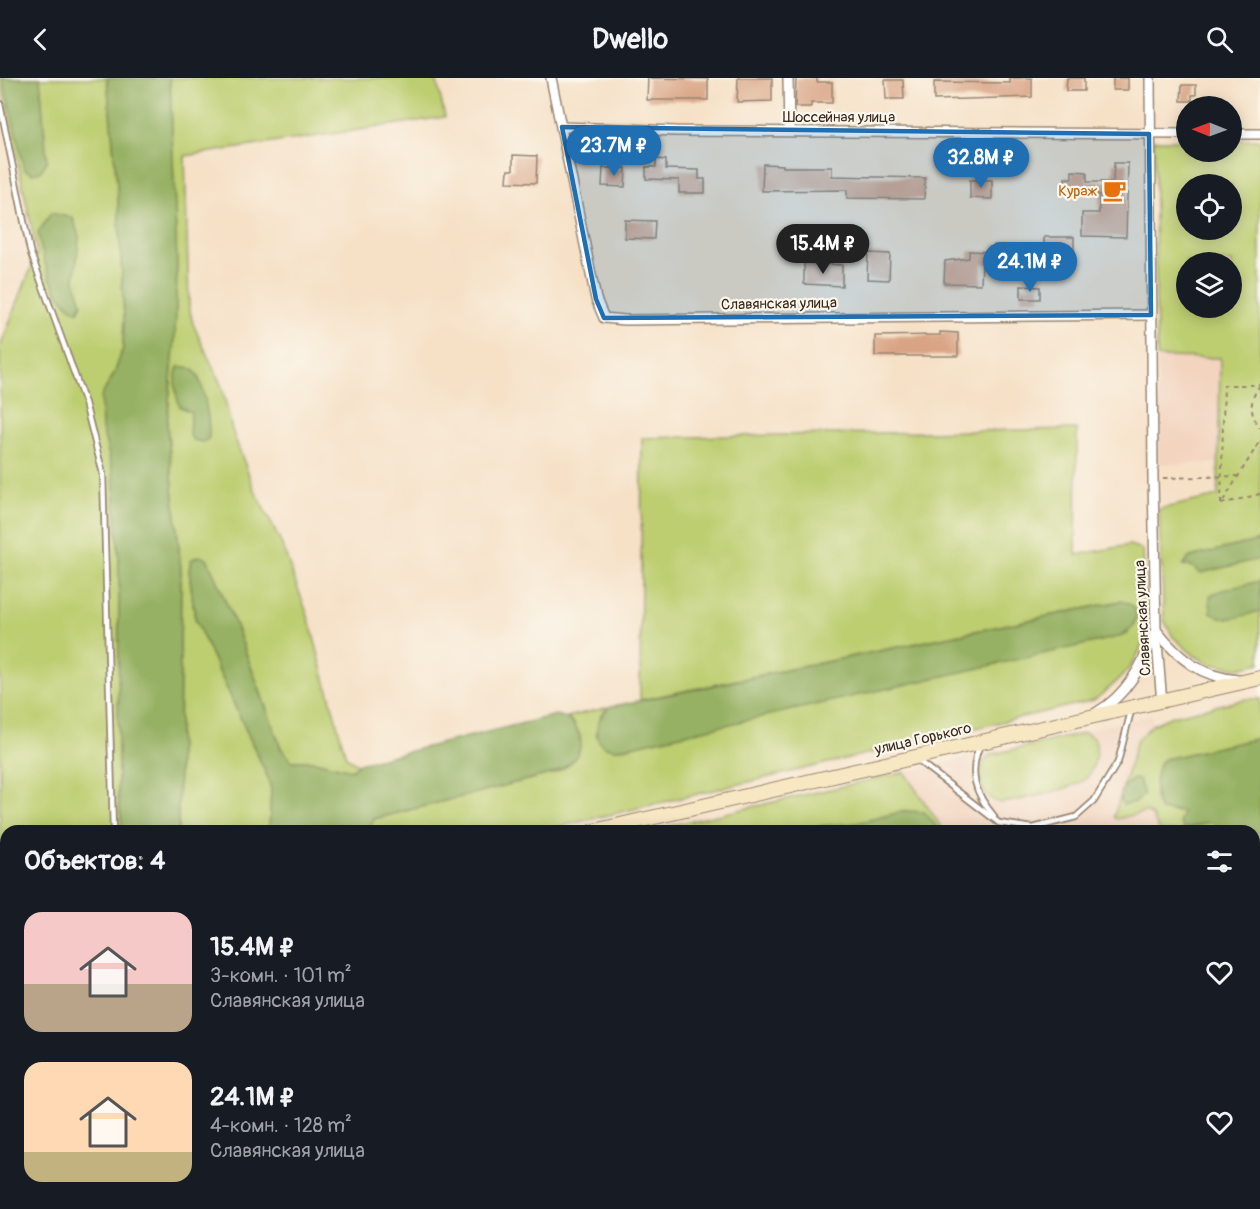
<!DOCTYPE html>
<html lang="ru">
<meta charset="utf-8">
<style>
body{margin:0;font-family:Pangolin,sans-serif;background:#242831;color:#f1f3f6;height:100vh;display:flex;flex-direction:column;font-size:22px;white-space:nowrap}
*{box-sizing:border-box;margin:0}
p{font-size:20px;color:#9ea1a6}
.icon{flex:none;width:33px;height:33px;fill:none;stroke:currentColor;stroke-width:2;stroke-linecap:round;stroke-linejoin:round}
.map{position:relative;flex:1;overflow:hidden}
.sheet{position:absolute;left:0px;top:747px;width:1260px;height:384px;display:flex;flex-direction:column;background:#171b24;border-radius:18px 18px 0 0;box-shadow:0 3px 15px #0003}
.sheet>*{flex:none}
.needle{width:39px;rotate:271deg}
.controls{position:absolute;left:1176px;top:18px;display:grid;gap:12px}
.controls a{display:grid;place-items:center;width:66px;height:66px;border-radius:50%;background:#171b24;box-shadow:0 3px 15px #0003;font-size:30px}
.price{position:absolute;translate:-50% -51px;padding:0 14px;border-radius:21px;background:#1f6fb2;color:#fff;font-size:20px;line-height:39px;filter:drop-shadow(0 2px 3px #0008)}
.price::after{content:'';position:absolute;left:50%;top:36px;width:18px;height:14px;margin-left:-9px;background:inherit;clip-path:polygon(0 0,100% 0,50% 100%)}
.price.current{background:#222;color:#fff}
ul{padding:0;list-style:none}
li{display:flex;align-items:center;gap:18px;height:150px;padding:0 24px}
li span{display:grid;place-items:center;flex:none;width:168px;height:120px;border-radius:18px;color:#555}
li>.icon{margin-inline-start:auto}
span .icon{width:72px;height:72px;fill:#fffc;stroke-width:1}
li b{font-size:26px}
h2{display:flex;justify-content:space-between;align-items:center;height:72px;padding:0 24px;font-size:26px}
header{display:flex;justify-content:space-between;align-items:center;height:78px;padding:0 24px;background:#171b24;font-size:27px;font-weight:800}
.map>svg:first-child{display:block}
</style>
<header><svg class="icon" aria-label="back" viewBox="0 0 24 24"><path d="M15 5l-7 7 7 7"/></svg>Dwello<svg class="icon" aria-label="search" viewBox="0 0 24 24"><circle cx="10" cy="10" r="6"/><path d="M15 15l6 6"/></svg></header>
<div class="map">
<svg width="1260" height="1131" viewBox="0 0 1260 1131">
<rect width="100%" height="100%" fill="#fbf7ec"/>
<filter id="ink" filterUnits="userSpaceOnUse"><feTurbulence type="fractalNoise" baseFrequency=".0167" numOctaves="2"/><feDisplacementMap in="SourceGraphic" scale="12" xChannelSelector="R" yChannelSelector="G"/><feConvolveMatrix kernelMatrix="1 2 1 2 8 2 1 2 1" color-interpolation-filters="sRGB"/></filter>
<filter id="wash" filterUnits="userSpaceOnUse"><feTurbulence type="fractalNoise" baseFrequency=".008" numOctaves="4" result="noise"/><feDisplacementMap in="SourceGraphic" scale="24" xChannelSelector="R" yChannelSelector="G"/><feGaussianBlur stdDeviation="1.35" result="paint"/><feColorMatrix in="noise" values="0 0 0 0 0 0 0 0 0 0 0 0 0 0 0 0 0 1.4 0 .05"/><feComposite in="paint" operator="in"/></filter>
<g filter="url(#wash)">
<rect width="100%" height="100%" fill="#f6e1c7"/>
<g fill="#f3d4bf">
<polygon points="1157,279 1220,280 1218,385 1158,386"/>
<polygon points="1152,637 1152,738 1160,753 944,753 904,694"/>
</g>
<polygon fill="#cfc0bb" points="0,968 6,968 6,1125 48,1125 48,1131 0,1131"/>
<g fill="#bdce71" stroke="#7c7c48" stroke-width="1.5" fill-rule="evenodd">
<polygon points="0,0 107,0 118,119 124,240 123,270 115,294 101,319 102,350 113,393 119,483 118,718 123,753 6,753 6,880 0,881 0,269 37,175"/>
<polygon points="170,0 436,0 445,39 185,78 189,228 193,246 222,309 232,352 255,413 282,467 309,541 346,679 358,686 351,692 314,683 292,683 281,670 236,548 207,481 198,478 191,482 189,492 195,541 268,700 271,711 269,753 178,753 181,492 167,346 175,258 177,188"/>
<path d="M1154 62H1186V74H1232V62H1260V585L1238 590 1211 586 1195 578 1173 559 1164 542 1159 431 1218 418 1220 280 1157 279ZM1186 106H1232V152H1186ZM1186 184H1232V230H1186Z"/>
<path d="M1077 351 1076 477 1130 467 1143 472C1147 546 1160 574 1094 622L541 753H369L374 741 554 695 569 687 575 647 567 639 609 629 600 638 618 671 1128 556 1121 523 640 622 642 360Z"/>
<path d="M1246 621H1260V660L1166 681C1149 696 1158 716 1165 733L1183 734 1190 751 1209 744 1215 746 1221 753H1160L1152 738 1146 734 1117 741 1114 739 1137 662 1152 647 1172 638Z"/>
<path d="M1085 655 1094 660C1100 672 1094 695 1083 703 1072 711 1016 723 1000 725 978 719 974 692 990 677Z"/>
<polygon points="904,694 944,753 940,753 924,734 904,733 858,745 793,753 648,753"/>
<polygon points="1254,832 1260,857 1260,908 1254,907"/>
<polygon points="6,905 6,968 0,968 0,906"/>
<polygon points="1254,1062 1260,1063 1260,1131 1228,1131 1226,1125 1254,1125"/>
<polygon points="477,1125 566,1125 570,1131 481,1131"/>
</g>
<g fill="#96b163" stroke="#686e40" stroke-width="1.5">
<polygon points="3,0 40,0 47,83 41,93 33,95 24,91"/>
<polygon points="107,0 170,0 177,188 175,258 167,346 181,492 178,753 123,753 118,718 119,483 113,393 102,350 101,319 115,294 123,270 124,240 118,119"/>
<path d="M51 135 73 140 79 159 75 202 82 226 78 234C52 220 43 182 38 155Z"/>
<path d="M178 289C184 289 191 288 195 294 204 304 210 347 209 360L203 364 193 362 189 355 191 334 180 329C175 315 173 303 178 289Z"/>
<polygon points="1260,462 1260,481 1201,495 1193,489 1183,487 1190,479"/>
<path d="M198 478 207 480 236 548 281 670 292 683H314L351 692 358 686 556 637C574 640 587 659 577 677 572 686 563 690 554 695L374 741 369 753H269L271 711 268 700 195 541 189 492 191 482Z"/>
<path d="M1260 503V533C1244 537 1223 547 1211 534L1210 518 1219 513Z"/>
<path d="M1121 523C1146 528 1138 553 1118 559L618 671C589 671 593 644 609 629Z"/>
<path d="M1260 660V783L1254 788V753H1221L1215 746 1209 744 1184 751 1180 744 1183 734 1160 732C1152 719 1155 700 1159 686L1165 681Z"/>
<path d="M1135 701 1139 702 1144 717 1135 724 1123 727C1117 717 1124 705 1135 701Z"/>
<polygon points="904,733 924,734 940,753 793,753 805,749 858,745"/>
<polygon points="999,1125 1077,1125 1076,1131 1000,1131"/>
</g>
<polygon fill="#67c4e5" stroke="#517782" stroke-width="1.5" points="1254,907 1260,908 1260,1063 1254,1062"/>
<g id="blocks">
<g fill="#d9a485">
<polygon points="648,0 708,1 708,22 647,22"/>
<polygon points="738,0 772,0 772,23 737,24"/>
<polygon points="796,0 817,0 817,4 832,4 832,25 811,25 811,29 795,29"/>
<polygon points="1010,0 1032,0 1032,19 934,22 934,4 1010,5"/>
<polygon points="1067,0 1084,0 1084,13 1066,13"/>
<rect x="1113" y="0" width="15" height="12"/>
<polygon points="885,2 903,2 904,21 886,21"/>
<polygon points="1182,7 1196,7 1196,17 1192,17 1192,23 1181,23"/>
<polygon points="513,77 537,78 536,105 507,104 508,92 513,92"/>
<polygon points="656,81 666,82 666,91 699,92 699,101 705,101 705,115 679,115 679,102 646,101 646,89 656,89"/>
<polygon points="1114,85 1128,85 1126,159 1082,158 1082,135 1099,135 1099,116 1065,115 1065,100 1072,100 1072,93 1087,94 1087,104 1113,104"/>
<polygon points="763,86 783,87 783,89 832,89 832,98 925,100 924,121 847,120 847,112 762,113"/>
<polygon points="603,90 626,90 625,109 602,108"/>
<polygon points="970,102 992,102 992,121 970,120"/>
<polygon points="625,142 655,143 654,161 625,160"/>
<rect x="1044" y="159" width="30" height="18"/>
<polygon points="994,167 1017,168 1017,187 982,186 981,206 944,205 945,183 969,180 969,173 994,174"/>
<polygon points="868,175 890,176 889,202 867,201"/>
<polygon points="804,185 842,187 842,208 804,206"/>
<polygon points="1021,208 1040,209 1040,221 1021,221"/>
<polygon points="940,254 958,255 958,278 875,278 875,258 940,257"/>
</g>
</g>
</g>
<g filter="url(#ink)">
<use href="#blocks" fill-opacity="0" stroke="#988672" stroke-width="1.5"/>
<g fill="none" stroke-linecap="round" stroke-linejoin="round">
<defs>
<g id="service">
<polyline points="0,26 30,173 85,325 103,396 113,753"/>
<path d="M980 667C968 695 975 716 994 738"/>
<polyline points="916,681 999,745 1033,750 1076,739 1094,723 1118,684 1131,633"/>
<polyline points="58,1125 59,1131"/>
</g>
<g id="minor">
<polyline points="551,0 596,221 604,240 625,242 1151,237"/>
<polyline points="788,0 789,53"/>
<polyline points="1150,0 1153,400 1156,552 1162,625"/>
<polyline points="562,49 676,53 1186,56"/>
<polyline points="1232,56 1260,56"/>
<path d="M1156 552C1178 580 1201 599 1238 602"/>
<path d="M1096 635C1127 617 1143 587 1155 554"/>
</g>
<g id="secondary">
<polyline points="594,753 1260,600"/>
<polyline points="0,890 6,889"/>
<polyline points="90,1131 90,1125"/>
</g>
</defs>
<use href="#service" stroke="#988672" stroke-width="8"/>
<use href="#minor" stroke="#988672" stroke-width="12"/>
<use href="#secondary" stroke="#988672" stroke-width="16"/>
<g stroke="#988672" stroke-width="2" stroke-dasharray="4.5 4.5" stroke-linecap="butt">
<path d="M1260 307C1249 322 1249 335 1260 350"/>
<polyline points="1163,400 1238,398"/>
<polyline points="1223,423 1260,363"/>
<polyline points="1221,426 1224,307 1260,307"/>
<polyline points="1221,426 1260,416"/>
<polyline points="1254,1078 1260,1076"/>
<polyline points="1236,1125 1237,1131"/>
</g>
<use href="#service" stroke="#fff" stroke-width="4.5"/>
<use href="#minor" stroke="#fff" stroke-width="9"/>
<use href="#secondary" stroke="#f8e7c3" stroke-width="14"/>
</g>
</g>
<path fill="#1f6fb2" fill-opacity="0.2" stroke="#1f6fb2" stroke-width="4.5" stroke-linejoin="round" d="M562 49 1149 56 1151 237 604 240 596 221Z"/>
<defs>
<symbol id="cafe-bare" viewBox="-9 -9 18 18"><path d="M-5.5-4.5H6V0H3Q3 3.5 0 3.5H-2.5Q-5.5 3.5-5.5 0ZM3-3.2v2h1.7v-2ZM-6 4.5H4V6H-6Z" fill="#e8710a" stroke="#fbf7ec" stroke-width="2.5" paint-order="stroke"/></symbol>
</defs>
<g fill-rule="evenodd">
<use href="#cafe-bare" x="1098" y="96" width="33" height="33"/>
</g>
<g text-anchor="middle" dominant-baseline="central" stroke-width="4.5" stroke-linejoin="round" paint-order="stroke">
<g font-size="15" fill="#3b2a1e" stroke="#fbf7ec">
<text x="839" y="39">Шоссейная улица</text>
<text transform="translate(779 226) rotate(-1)">Славянская улица</text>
<text transform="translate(1143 540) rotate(-93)">Славянская улица</text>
<text transform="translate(923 661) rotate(-13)">улица Горького</text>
</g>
<g font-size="15" fill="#c56008" stroke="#fbf7ec" text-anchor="end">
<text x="1097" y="113">Кураж</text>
</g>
</g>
</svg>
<div class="controls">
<a><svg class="needle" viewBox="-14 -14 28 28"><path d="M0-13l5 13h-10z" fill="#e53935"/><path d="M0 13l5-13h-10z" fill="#9ea1a6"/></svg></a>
<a><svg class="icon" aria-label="locate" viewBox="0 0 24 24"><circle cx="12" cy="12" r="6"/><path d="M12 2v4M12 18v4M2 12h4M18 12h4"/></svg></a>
<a><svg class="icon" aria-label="layers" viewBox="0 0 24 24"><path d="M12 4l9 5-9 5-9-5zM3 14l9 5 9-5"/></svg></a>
</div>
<b class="price" style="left:614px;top:99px">23.7M ₽</b>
<b class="price" style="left:981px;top:111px">32.8M ₽</b>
<b class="price current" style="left:823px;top:197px">15.4M ₽</b>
<b class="price" style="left:1030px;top:215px">24.1M ₽</b>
<section class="sheet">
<h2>Объектов: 4<svg class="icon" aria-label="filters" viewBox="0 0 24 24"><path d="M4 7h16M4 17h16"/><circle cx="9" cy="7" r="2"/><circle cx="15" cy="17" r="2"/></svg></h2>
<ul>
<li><span style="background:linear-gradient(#f6c9c9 60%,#b9a48a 0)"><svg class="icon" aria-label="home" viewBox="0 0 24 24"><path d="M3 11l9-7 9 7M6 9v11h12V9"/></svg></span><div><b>15.4M ₽</b><p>3-комн. · 101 m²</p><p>Славянская улица</p></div><svg class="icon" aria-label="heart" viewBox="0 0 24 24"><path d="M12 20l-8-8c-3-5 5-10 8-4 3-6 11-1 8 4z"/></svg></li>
<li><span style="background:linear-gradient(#ffd9b3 75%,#c2b280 0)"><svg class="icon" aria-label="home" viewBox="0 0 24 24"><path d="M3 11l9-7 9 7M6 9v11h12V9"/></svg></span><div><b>24.1M ₽</b><p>4-комн. · 128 m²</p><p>Славянская улица</p></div><svg class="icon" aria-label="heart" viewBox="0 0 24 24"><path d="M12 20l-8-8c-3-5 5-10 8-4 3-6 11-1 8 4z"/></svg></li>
</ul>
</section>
</div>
